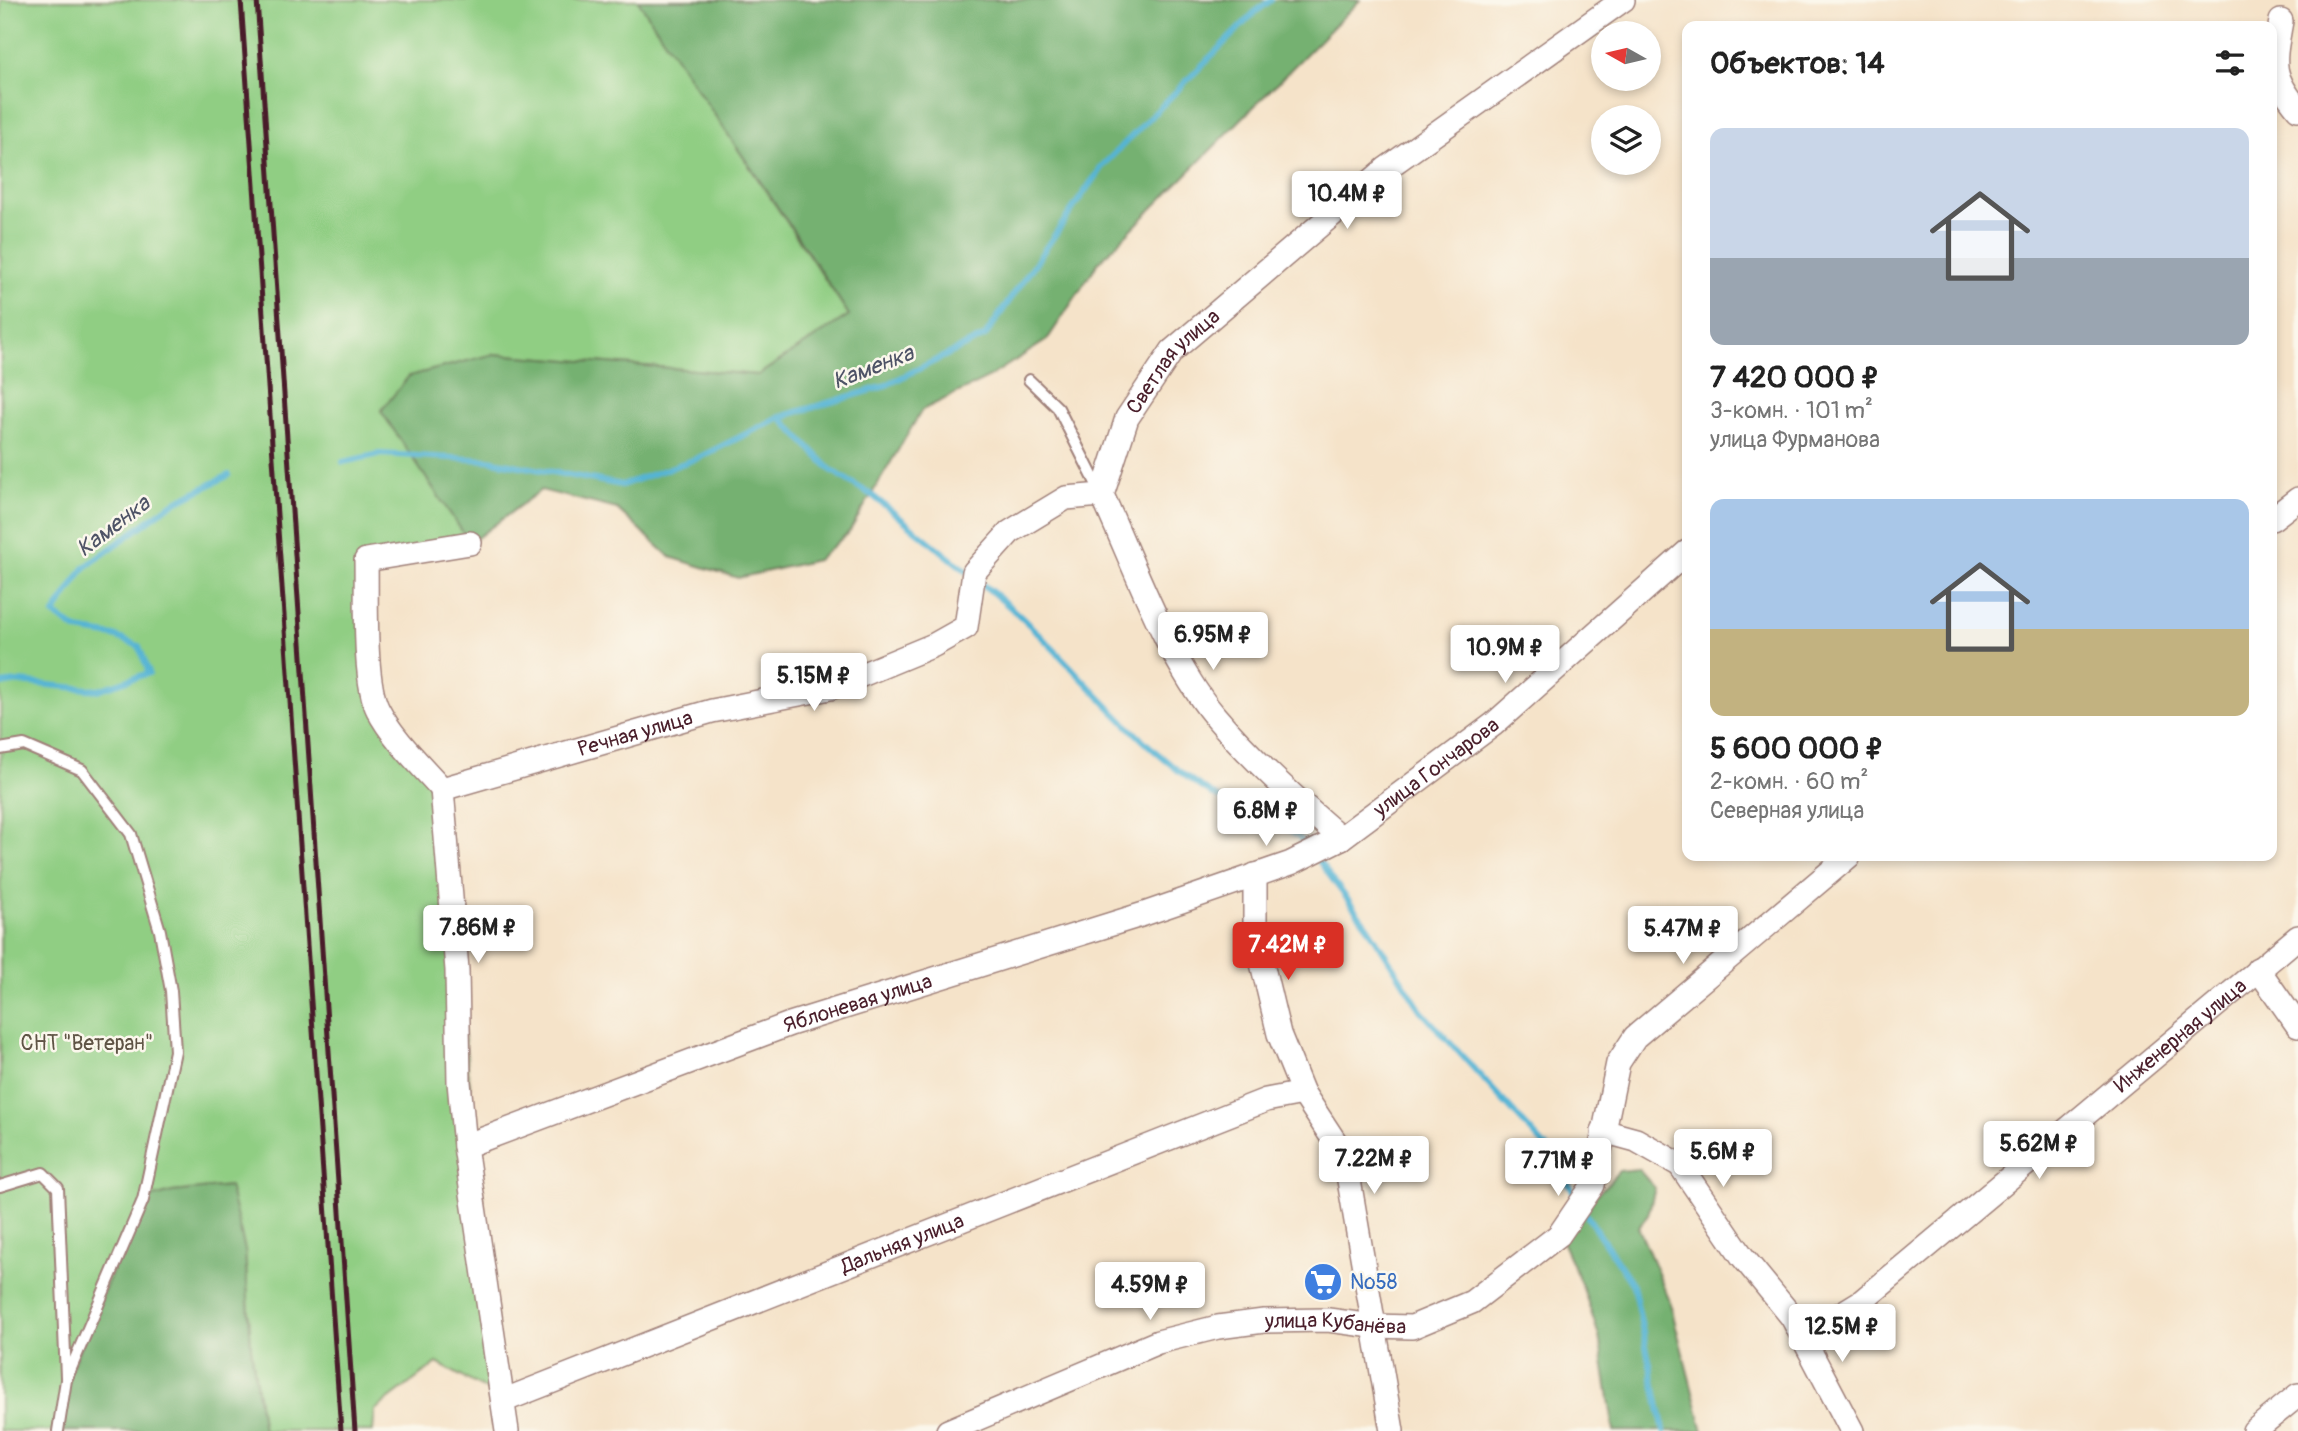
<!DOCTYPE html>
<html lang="ru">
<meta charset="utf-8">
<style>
body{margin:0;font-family:Pangolin,sans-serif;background:#f6f6f6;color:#222;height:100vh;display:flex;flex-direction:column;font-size:26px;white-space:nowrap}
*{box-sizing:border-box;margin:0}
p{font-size:23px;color:#767676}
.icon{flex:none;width:38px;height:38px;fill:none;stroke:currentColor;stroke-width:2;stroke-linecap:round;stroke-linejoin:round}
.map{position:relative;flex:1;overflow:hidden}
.drawer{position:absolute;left:1682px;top:21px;width:595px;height:840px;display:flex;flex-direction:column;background:#fff;border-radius:14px;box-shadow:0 4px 10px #0003}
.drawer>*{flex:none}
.needle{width:46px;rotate:278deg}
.fabs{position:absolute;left:1591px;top:21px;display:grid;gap:14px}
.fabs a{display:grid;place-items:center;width:70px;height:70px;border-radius:50%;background:#fff;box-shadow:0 4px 10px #0003;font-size:35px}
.price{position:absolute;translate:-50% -60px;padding:0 16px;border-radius:7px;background:#fff;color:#222;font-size:23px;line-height:46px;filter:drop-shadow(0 2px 4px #0008)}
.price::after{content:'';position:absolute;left:50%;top:42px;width:21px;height:16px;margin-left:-10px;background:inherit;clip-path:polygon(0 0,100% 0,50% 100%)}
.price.on{background:#d93025;color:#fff}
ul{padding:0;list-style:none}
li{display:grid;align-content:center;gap:14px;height:371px;padding:0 28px}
li span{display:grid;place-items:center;height:217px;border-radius:14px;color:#555}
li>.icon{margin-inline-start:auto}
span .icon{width:126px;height:126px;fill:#fffc;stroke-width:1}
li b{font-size:30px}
h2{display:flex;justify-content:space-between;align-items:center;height:84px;padding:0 28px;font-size:30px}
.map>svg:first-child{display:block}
</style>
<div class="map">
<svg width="2298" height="1431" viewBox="0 0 2298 1431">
<rect width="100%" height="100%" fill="#fbf7ec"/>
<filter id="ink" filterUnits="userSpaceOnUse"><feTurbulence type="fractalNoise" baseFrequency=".0143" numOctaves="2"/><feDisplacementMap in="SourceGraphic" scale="14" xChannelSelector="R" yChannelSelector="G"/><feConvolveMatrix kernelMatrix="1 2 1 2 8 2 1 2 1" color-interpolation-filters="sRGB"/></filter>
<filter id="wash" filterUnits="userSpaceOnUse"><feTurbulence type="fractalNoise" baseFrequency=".00686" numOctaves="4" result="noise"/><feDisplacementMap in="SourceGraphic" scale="28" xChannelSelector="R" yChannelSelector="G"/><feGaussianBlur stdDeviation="1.57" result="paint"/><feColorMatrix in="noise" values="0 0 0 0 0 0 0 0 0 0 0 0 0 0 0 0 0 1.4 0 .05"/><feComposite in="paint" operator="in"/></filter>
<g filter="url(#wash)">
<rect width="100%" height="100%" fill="#f5e3c9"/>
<polygon fill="#90ce83" stroke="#6d7657" stroke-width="2" points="1,0 638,0 849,315 758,375 494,354 470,543 366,560 377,708 442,789 457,970 505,1400 437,1363 375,1410 373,1431 263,1431 251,1348 245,1250 228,1186 172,1192 143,1200 58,1431 0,1431"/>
<g fill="#74b171" stroke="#5f684e" stroke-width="2">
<path d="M638 0H1360L1098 263 1047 340 986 379 922 410 849 532 817 560 738 578 670 557 617 509 541 490 470 543 381 411 409 376 494 354 758 375 849 315C781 208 706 106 638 0Z"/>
<polygon points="1638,1169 1655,1188 1648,1215 1638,1227 1669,1299 1703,1431 1614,1431 1599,1336 1583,1288 1559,1235 1619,1171"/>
<polygon points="229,1186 245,1250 251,1348 263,1431 58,1431 66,1380 143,1200 172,1192"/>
</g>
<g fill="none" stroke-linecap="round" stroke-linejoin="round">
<g stroke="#55b4d4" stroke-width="6">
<polyline points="780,417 831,470 873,496 970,574"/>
<polyline points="343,462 380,454 488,460 622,485 698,458 780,417 882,387 985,336 1103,165 1254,13 1271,0"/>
<path d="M978 581C1063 644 1121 738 1212 794 1244 814 1285 818 1309 848"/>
<polyline points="0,684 19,682 98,690 149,673 139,646 114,636 77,630 54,614 84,568 170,505 229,475"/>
<polyline points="1316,857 1368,927 1422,1012 1550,1152 1578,1200"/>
<polyline points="1583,1210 1633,1285 1664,1431"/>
</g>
</g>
</g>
<g filter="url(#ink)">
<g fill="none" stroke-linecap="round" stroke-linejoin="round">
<defs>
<g id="service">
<polyline points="1029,380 1058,408 1101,493"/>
<polyline points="0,749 24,745 82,770 131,834 160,931 171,991 175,1051 143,1200 66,1380 58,1431"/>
<polyline points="0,1186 43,1173 58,1188 66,1377"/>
</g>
<g id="minor">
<path d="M2281 21C2274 62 2269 74 2298 109"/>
<polyline points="2272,519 2298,499"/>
<path id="s1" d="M442 789 712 711 830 688 934 645 966 627 974 572 1010 532 1066 498 1102 495"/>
<polyline points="442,789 457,970 459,1082 465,1146 507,1431"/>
<path d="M442 789C420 764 393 739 378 710 363 682 367 594 366 560L470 543"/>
<path id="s2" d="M1341 838C1297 800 1252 760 1214 715 1167 658 1134 564 1102 495L1127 418 1172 351 1387 168 1623 0"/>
<polyline points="1255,875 1255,934 1279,1034 1303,1093 1345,1157 1392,1431"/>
<polyline points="2258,969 2298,1026"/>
<polyline points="1603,1131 1636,1140 1680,1165 1742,1256 1792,1317 1852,1431"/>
<path id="s3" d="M465 1146 790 1024 1144 914 1291 863 1341 838 1494 724 1687 552"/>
<path id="s4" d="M1792 1317 1831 1320 1862 1301 2298 937"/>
<path id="s5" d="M505 1400 1266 1100 1303 1093"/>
<path id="s6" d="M948 1431 1158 1342 1218 1327 1264 1321 1328 1320 1373 1326 1412 1327 1472 1302 1559 1235 1593 1185 1618 1063 1635 1037 1849 856"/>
<polyline points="2254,1431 2298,1395"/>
</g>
</defs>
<use href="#service" stroke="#a0817a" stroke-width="14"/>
<use href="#minor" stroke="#a0817a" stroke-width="26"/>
<use href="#service" stroke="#fff" stroke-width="10"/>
<use href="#minor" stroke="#fff" stroke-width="23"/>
<g stroke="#4a1f2b" stroke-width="5">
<polyline points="241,0 341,1431"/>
<polyline points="257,0 355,1431"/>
</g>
</g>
</g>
<defs>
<symbol id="supermarket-disc" viewBox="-11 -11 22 22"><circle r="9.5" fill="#3f7fe0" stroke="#fbf7ec"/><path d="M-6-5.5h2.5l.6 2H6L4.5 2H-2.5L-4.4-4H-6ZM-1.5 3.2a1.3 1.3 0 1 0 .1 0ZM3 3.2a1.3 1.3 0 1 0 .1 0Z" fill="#fff"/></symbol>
</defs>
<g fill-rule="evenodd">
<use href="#supermarket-disc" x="1301" y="1260" width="44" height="44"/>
</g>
<g text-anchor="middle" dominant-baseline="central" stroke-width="5" stroke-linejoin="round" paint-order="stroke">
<g font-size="21" fill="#4a1f2b" stroke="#fbf7ec">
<text stroke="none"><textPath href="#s2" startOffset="579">Светлая улица</textPath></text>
<text stroke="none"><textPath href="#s1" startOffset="201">Речная улица</textPath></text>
<text stroke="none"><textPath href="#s3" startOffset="1048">улица Гончарова</textPath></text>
<text stroke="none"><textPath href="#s3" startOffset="418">Яблоневая улица</textPath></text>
<text stroke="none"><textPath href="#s4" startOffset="490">Инженерная улица</textPath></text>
<text stroke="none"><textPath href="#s5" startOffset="427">Дальняя улица</textPath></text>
<text stroke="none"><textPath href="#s6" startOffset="408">улица Кубанёва</textPath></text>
</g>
<g font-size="21" fill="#5f5445" stroke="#fbf7ec">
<text x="87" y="1043">СНТ "Ветеран"</text>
</g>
<g font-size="21" fill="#366cbe" stroke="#fbf7ec" text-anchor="start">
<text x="1350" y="1282">№58</text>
</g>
<g font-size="23" font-style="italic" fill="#4e5366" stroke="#fbf7ec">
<text transform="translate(873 367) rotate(-21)">Каменка</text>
<text transform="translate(113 526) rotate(-37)">Каменка</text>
</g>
</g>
</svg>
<div class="fabs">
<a><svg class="needle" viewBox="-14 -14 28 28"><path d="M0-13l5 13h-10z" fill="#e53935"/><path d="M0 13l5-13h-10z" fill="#767676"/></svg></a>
<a><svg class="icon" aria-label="layers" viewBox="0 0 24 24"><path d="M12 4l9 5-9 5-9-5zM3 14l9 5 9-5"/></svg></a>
</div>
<b class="price" style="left:1347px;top:231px">10.4M ₽</b>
<b class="price" style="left:1213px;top:672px">6.95M ₽</b>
<b class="price" style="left:1505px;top:685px">10.9M ₽</b>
<b class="price" style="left:814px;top:713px">5.15M ₽</b>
<b class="price" style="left:1266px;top:848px">6.8M ₽</b>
<b class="price" style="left:478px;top:965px">7.86M ₽</b>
<b class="price" style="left:1683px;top:966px">5.47M ₽</b>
<b class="price on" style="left:1288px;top:982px">7.42M ₽</b>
<b class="price" style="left:2039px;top:1181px">5.62M ₽</b>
<b class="price" style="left:1723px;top:1189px">5.6M ₽</b>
<b class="price" style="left:1374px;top:1196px">7.22M ₽</b>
<b class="price" style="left:1558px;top:1198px">7.71M ₽</b>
<b class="price" style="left:1150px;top:1322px">4.59M ₽</b>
<b class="price" style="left:1842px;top:1364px">12.5M ₽</b>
<section class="drawer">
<h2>Объектов: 14<svg class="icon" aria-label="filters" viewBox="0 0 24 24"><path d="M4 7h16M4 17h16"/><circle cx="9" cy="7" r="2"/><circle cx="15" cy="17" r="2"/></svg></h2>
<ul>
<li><span style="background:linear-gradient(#c9d6e8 60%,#9aa5b1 0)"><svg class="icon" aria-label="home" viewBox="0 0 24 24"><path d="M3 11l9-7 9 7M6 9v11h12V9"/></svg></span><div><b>7 420 000 ₽</b><p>3-комн. · 101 m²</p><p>улица Фурманова</p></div></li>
<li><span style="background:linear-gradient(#a9c7e8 60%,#c2b280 0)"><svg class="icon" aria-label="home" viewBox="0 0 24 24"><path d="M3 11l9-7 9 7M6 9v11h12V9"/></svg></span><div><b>5 600 000 ₽</b><p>2-комн. · 60 m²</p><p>Северная улица</p></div></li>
</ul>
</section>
</div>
